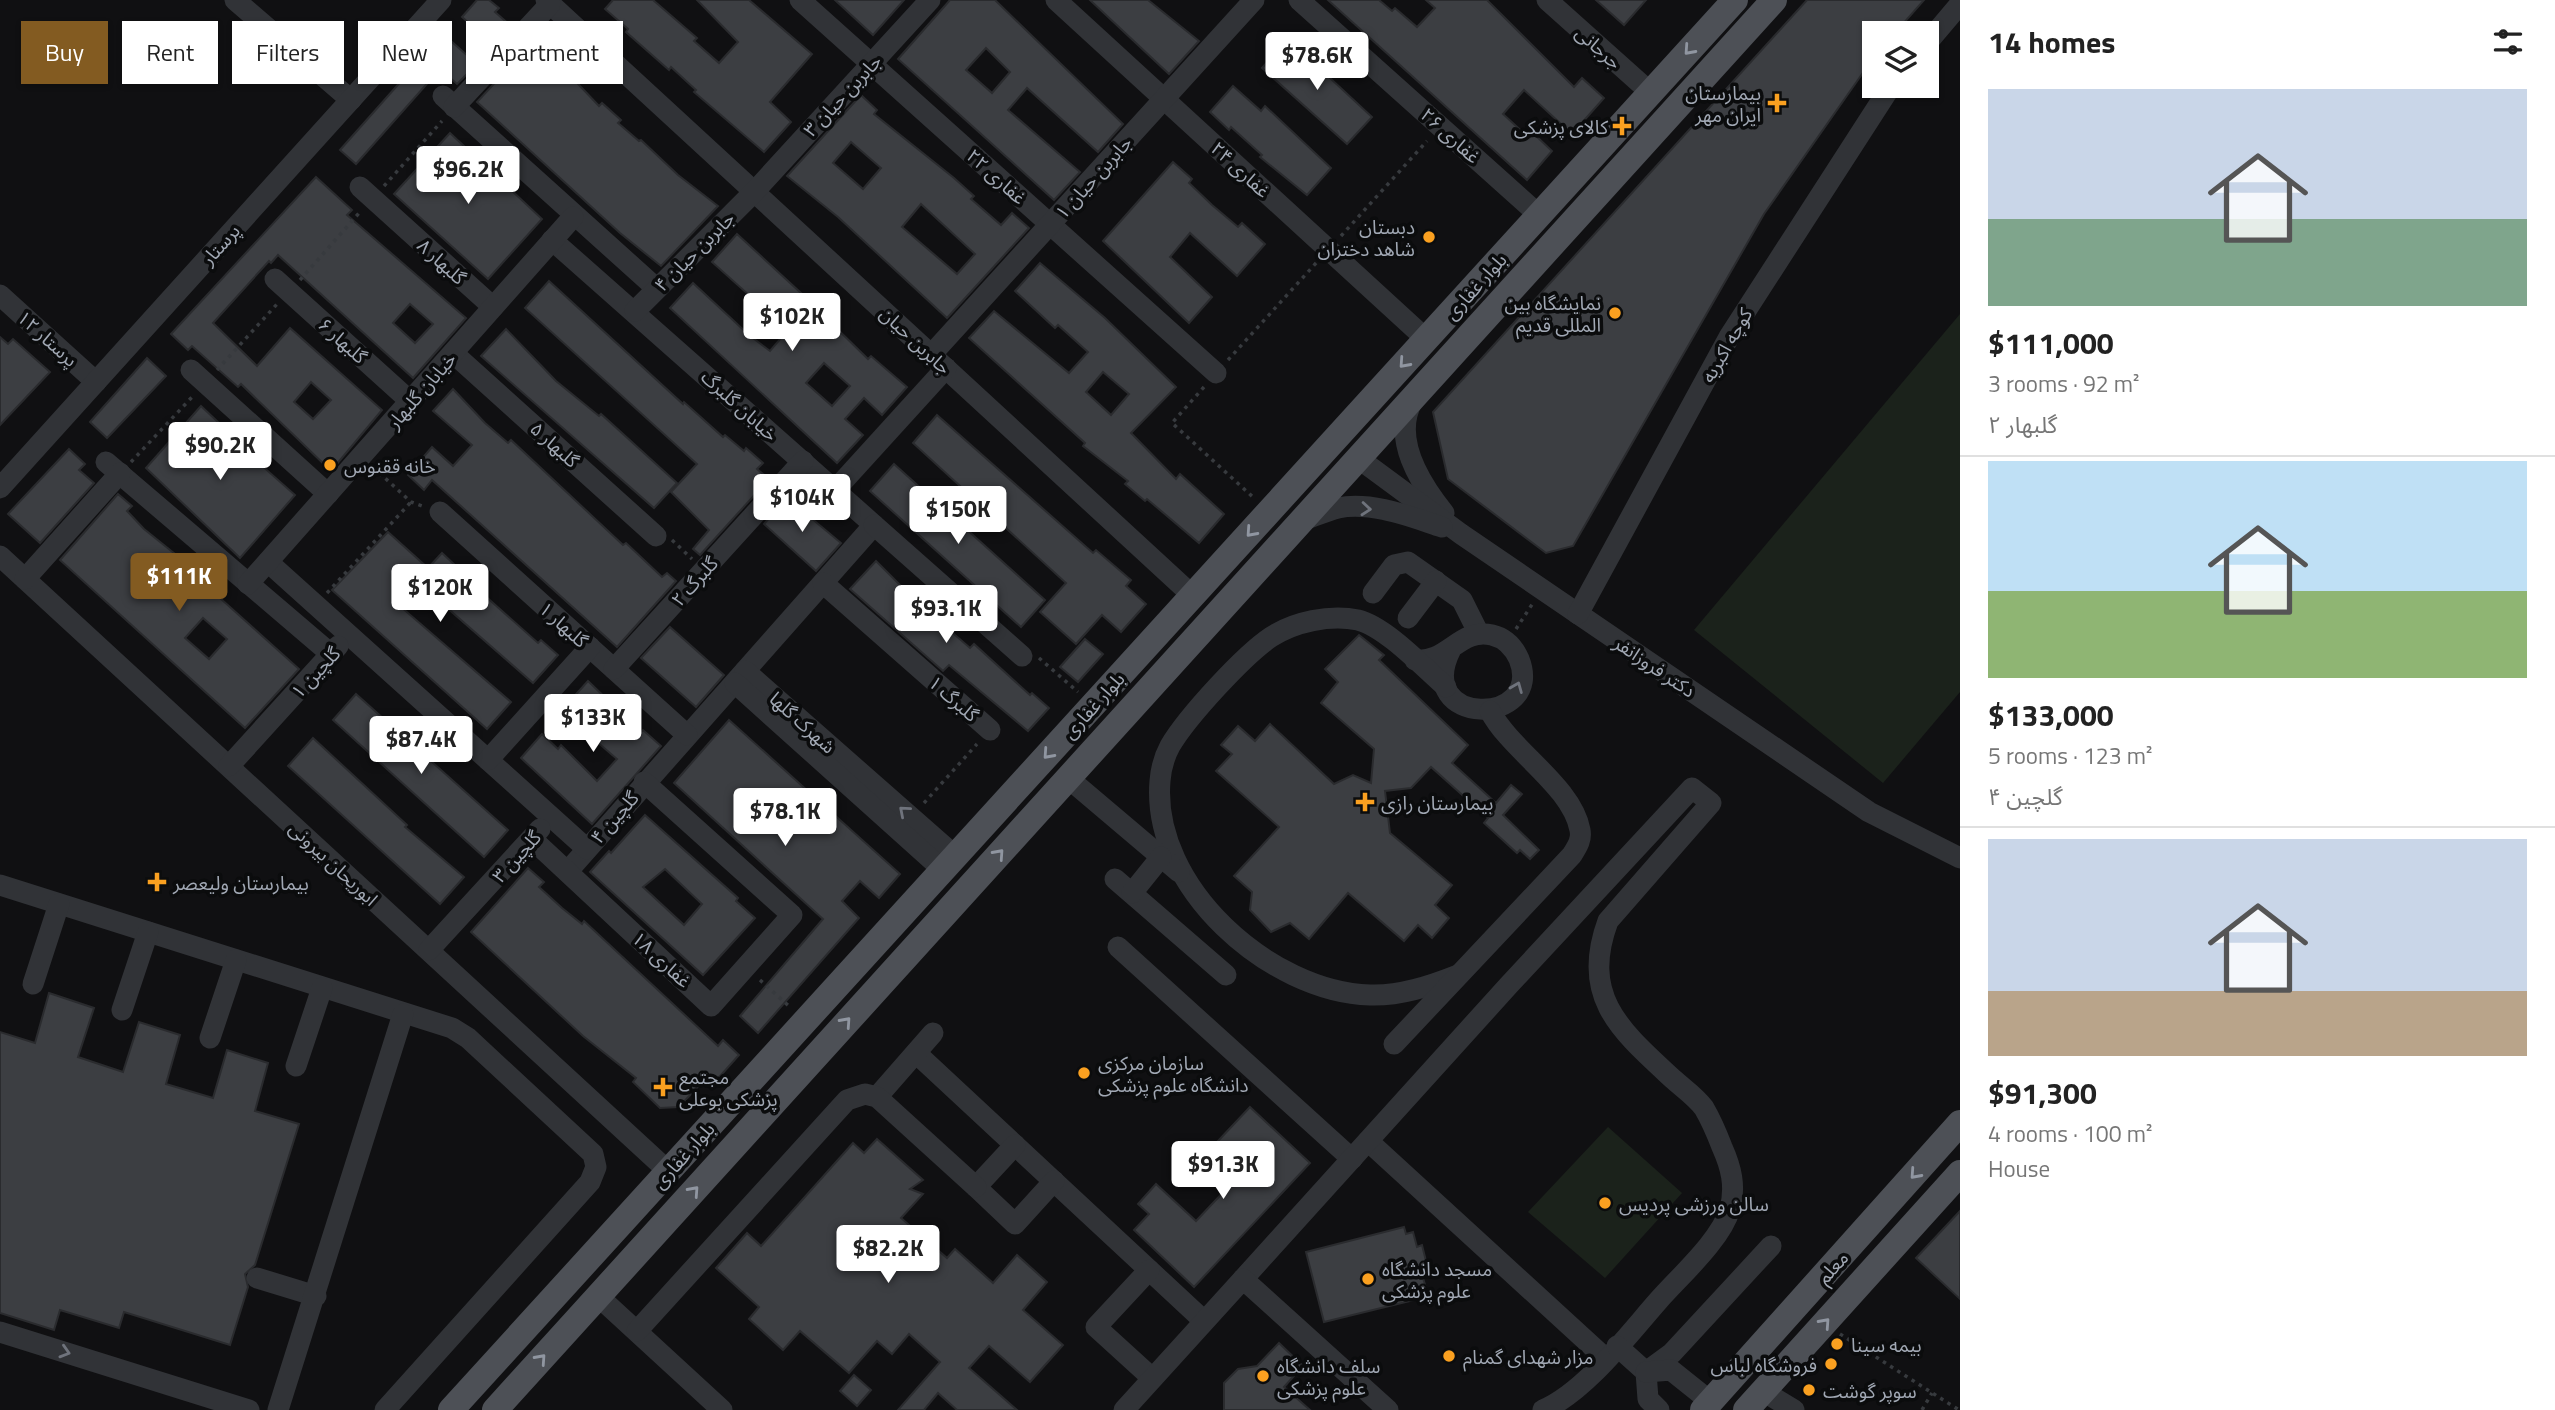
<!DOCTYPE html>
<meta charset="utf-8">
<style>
body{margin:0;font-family:"Titillium Web","Noto Sans Arabic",sans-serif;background:#f6f6f6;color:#222;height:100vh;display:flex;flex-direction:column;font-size:26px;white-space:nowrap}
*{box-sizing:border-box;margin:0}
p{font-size:23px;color:#767676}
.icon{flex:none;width:38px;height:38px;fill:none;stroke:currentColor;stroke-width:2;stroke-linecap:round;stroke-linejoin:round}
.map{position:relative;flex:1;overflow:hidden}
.panel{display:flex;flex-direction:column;background:#fff;width:595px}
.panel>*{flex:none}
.banner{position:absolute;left:21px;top:21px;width:665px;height:63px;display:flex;gap:14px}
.buttons{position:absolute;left:1862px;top:21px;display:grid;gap:14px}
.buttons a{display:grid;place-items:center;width:77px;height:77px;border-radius:0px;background:#fff;box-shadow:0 2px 5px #0004;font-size:35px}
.price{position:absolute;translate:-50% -60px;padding:0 16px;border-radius:7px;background:#fff;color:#222;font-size:23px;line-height:46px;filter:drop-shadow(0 2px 4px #0008)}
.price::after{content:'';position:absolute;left:50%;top:42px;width:21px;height:16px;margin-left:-10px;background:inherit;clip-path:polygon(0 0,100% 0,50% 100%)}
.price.current{background:#835b21;color:#fff}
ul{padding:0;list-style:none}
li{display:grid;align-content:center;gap:14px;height:371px;padding:0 28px}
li+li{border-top:2px solid #e0e0e0}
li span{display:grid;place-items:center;height:217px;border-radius:0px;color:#555}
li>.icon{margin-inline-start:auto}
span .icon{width:126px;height:126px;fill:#fffc;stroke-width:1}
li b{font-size:30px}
h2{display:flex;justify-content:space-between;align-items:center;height:84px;padding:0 28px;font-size:30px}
.pill{padding:0 24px;border-radius:0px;background:#fff;box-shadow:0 2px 5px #0004;font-size:24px;line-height:63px}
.pill.current{background:#835b21;color:#fff}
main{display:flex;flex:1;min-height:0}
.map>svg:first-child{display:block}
</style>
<main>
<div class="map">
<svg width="1960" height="1410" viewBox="0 0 1960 1410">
<rect width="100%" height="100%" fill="#101012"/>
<g fill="#1b221b">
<polygon points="1960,314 1960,692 1883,783 1694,630"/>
<polygon points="1608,1127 1682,1193 1605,1278 1528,1212"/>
</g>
<g fill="#3c3e42" stroke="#2a2b2e" stroke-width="2" fill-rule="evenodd">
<polygon points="477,0 489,0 499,8 495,12 511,26 494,45 462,17"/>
<polygon points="613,0 653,0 697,38 694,41 719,63 738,42 697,0 749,0 812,54 770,102 791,122 764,152 694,92 696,90 671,67 669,70 626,32 628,29 605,9"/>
<polygon points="835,0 904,0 873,35"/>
<path d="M950 0H995L1123 124 1098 152 1027 88 1008 110 1080 172 1054 200 898 59ZM986 48 1010 72 992 93 966 70Z"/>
<polygon points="1090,0 1148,0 1199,41 1169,74"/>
<polygon points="1328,0 1379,0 1392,11 1395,8 1417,27 1435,8 1426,0 1487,0 1574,87 1582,78 1604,98 1572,134 1524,90 1503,114 1529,138 1533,133 1552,151 1527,180"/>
<polygon points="1596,0 1646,0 1624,25"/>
<polygon points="1807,0 1924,0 1895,33 1874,33 1874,57 1764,214 1573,546 1546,553 1448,479 1433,412"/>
<polygon points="443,34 477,64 457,84 440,69 356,164 340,150"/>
<polygon points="1288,39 1372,117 1347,144 1262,68"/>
<polygon points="532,43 562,67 599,106 602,103 621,120 618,123 639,141 641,140 678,175 718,206 661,266 620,233 477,102"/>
<polygon points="1233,86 1261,111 1265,106 1331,168 1307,195 1260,157 1262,155 1231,127 1229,130 1210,112"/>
<path d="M861 95 877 110 874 114 954 178 974 196 971 199 1001 225 1012 213 1029 228 947 318 838 217 787 176ZM851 142 881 168 863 189 833 163ZM921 204 975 254 957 274 902 227Z"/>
<polygon points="450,133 542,219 488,279 394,194"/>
<polygon points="1173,162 1192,179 1189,183 1212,205 1238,227 1242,223 1265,244 1237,276 1190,233 1170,257 1212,297 1189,323 1103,241"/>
<path d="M316 177 352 210 347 215 466 318 413 378 278 255 271 263 269 261 213 323 257 366 290 328 382 410 331 471 241 384 238 387 192 346 188 350 171 334ZM410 304 433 324 415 343 393 323ZM311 382 331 400 313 419 294 402Z"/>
<path d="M737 234 813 304 815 302 830 316 827 319 868 359 871 356 907 387 882 415 864 398 845 419 863 435 837 463 670 308 693 283 749 335 770 351 788 330 712 262ZM824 363 850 386 832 406 806 383Z"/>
<path d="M1040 263 1105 318 1176 387 1131 433 1176 479 1180 474 1224 514 1199 543 1147 499 1145 501 1125 484 1128 481 1083 446 1085 443 969 338 994 311 1069 373 1088 352 1058 325 1055 328 1015 291ZM1103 372 1129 394 1111 415 1086 392Z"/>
<polygon points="549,281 683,404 684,402 723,437 725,435 744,451 746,448 763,463 757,469 769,479 700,555 693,549 709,530 671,492 697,464 525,308"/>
<polygon points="506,329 556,381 599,416 601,414 677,483 654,508 481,356"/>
<polygon points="0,337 8,344 13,339 50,372 0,425"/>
<polygon points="147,358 166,376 107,438 90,422"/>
<polygon points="453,389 485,423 508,443 511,440 623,545 626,543 662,577 667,573 676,581 617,647 432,480 424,490 408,475 432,447 453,466 472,445 433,411"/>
<polygon points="201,406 237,440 235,442 295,495 240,558 146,468"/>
<polygon points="937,415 1093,553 1096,550 1131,580 1126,586 1146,604 1121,632 1102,615 1076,644 1040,612 1066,583 913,443"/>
<polygon points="69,449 85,464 79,470 94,483 40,543 8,514"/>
<polygon points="894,464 1045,600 1021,627 870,491"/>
<path d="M118 494 132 506 127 511 144 529 205 578 203 580 223 597 221 599 299 669 245 728 60 560ZM203 618 227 639 209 659 185 638Z"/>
<polygon points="787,498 841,543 816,571 764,524"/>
<polygon points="388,532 428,568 442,553 457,567 455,569 538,643 541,640 558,655 533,683 414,579 394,601 511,702 487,729 332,590"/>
<polygon points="876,561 913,598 951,624 947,628 970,648 974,644 1030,695 1032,693 1049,708 1028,731 949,665 943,671 850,589"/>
<polygon points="670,627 724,675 696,707 641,658"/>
<polygon points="1359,635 1384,655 1379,660 1468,745 1452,763 1496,803 1511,785 1522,794 1503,815 1539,850 1530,859 1520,850 1517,853 1484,823 1488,818 1431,767 1411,788 1385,791 1390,833 1452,885 1435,905 1449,918 1432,938 1418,925 1404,941 1348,893 1309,939 1290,923 1271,932 1250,910 1252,892 1234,876 1279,827 1216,771 1232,754 1221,745 1238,726 1255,741 1270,724 1334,784 1353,775 1371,783 1374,749 1321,703 1338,682 1325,669"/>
<polygon points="1085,639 1103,654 1078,682 1060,667"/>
<polygon points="588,681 641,732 643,730 661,746 592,824 521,758 542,734 558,749 561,745 597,781 617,759 561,711"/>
<polygon points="356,694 508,830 484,857 333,720"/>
<polygon points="729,720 900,874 879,898 860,881 842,901 859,918 758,1033 740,1016 823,919 674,783"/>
<polygon points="313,738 407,825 405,827 464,877 440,904 288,766"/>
<path d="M645 815 738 898 736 901 755 918 703 975 590 872 609 851 611 853ZM665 869 702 904 684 925 643 887Z"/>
<polygon points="528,868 544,882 539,887 562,908 582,924 584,921 718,1046 723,1040 739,1055 713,1084 706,1078 679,1107 660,1108 633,1082 636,1078 583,1036 471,932"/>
<polygon points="49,993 94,1008 78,1057 123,1072 139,1022 180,1035 166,1084 213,1098 227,1050 268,1063 255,1111 299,1124 255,1265 245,1274 248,1287 230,1345 124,1312 119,1328 60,1310 54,1330 0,1313 0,1032 35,1043"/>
<polygon points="1250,1107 1310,1163 1194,1287 1134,1230 1149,1214 1138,1204 1156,1184 1196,1221 1247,1167 1218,1141"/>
<polygon points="877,1139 923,1180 910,1189 923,1194 901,1218 947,1258 955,1249 993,1283 1017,1255 1047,1282 1023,1310 1063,1345 1030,1382 989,1346 969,1368 1017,1410 957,1410 938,1393 924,1410 898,1410 940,1362 909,1334 892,1354 877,1341 849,1373 800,1331 783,1350 749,1319 759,1307 716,1268 747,1233 761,1246 853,1143 864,1153"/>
<polygon points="1960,1211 1960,1299 1916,1258"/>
<polygon points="1404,1227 1406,1234 1413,1232 1417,1247 1422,1245 1428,1269 1421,1271 1426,1288 1416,1290 1418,1299 1324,1322 1306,1252"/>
<polygon points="1279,1343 1303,1366 1284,1387 1310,1410 1224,1410 1224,1383 1238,1369 1257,1366"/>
<polygon points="854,1375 871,1390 857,1406 840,1391"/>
</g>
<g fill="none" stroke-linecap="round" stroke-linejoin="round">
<g stroke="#373a3e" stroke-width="3.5" stroke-dasharray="3.5 5" stroke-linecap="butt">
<polyline points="384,186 442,121"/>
<polyline points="1341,236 1427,141"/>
<polyline points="300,280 360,212"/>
<polyline points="1228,360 1317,262"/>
<polyline points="217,370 278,303"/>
<polyline points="1204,387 1172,423 1255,499"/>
<polyline points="131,462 193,396"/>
<polyline points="373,467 411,502 425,507"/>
<polyline points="672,540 692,559"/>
<polyline points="327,593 411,502"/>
<polyline points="1516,629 1533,603"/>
<polyline points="1039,658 1078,692"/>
<polyline points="924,803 977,744"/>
<polyline points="760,980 791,1008"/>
<polyline points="1840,1334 1959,1410"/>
<polyline points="1922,1410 1932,1393"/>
</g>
<g stroke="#313337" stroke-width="21">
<polyline points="235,0 351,100"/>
<polyline points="546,0 1193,596"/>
<polyline points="800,0 1216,373"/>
<polyline points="1056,0 1426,339"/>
<polyline points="1299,0 1539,215"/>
<polyline points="1547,0 1651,93"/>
<polyline points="1927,43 1960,4"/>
<polyline points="443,96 656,288"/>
<polyline points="454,107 550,4"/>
<polyline points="360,187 493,307"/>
<polyline points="552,240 874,525 568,871"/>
<polyline points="275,279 410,401"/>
<polyline points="0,295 96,382"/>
<polyline points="635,311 755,191 930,0"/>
<polyline points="453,353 656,536"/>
<polyline points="931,355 1254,0"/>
<polyline points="191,370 328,494"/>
<path d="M1413 400C1391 438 1420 483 1444 513"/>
<polyline points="1358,458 1461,534 1869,812 1960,858"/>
<polyline points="106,462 331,654"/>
<polyline points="0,488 441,0"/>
<polyline points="835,490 946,368"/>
<polyline points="440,512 687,735"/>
<path d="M1301 521C1313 517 1326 511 1338 508 1371 501 1411 517 1442 527"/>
<polyline points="874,525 1022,656"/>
<polyline points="0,556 668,1171"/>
<polyline points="268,562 587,849"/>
<polyline points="25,579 120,473"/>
<polyline points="823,583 990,730"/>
<polyline points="248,584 573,217"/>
<polyline points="1373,593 1394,565 1408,562 1462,600 1479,634"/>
<polyline points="1578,614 1729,337 1891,86"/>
<polyline points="1408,618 1436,581"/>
<path d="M1415 660C1447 664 1460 627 1492 635 1505 638 1514 648 1519 659 1546 727 1411 728 1451 649"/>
<polyline points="614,669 803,461"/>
<polyline points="745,671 955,856"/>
<polyline points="735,683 943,870"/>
<path d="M1446 687C1424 668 1386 627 1358 620 1330 614 1294 622 1271 637 1244 655 1187 717 1170 746 1164 757 1161 768 1160 781 1151 887 1270 992 1370 995 1400 996 1430 986 1458 975"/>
<polyline points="488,760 590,647"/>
<polyline points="229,766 338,646"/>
<polyline points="1068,778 1179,872"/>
<polyline points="532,839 711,1006 792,915 644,782"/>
<polyline points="1115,879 1226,975"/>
<polyline points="0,885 452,1028 468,1038 593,1154 596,1167 590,1182 385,1410"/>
<polyline points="1132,893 1161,857"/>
<polyline points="1118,947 1352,1159"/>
<polyline points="429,950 540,829"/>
<polyline points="33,984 59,904"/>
<polyline points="122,1010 148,932"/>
<polyline points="210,1038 236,960"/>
<path d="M1394 1044 1572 855C1577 847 1582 840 1580 830 1572 786 1511 751 1490 711"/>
<polyline points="916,1053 1204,1321"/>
<polyline points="296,1066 322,988"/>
<polyline points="877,1097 933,1033"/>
<polyline points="1368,1141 1605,1358"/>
<polyline points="1015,1145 976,1187 1015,1224 1054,1181"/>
<polyline points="1149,1270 1096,1327 1152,1378"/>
<polyline points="257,1278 316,1296"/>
<path d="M1243 1279 1508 986 1692 788 1711 803 1608 921C1580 997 1620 1030 1673 1079 1683 1088 1696 1097 1704 1108 1711 1120 1717 1134 1722 1147 1731 1167 1736 1186 1730 1209 1721 1240 1680 1276 1658 1301 1628 1335 1585 1392 1543 1410"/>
<polyline points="598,1296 722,1410"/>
<polyline points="637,1331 847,1100 865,1094 877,1097 976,1187"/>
<polyline points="0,1332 249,1410"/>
<polyline points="1617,1346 1646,1372 1648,1399 1659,1410"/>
<polyline points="1646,1372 1672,1353 1771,1246"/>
<polyline points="1646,1372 1671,1370 1711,1402"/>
<polyline points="1763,1391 1794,1410"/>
<polyline points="278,1410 403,1014"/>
<polyline points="1124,1410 1243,1279 1388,1410"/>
</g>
<g stroke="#4d5056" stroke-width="26">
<polyline points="451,1410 1735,0"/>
<polyline points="495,1410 1774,0"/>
<polyline points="1703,1410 1960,1123"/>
<polyline points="1746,1410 1960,1173"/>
</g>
</g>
<defs><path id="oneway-chevron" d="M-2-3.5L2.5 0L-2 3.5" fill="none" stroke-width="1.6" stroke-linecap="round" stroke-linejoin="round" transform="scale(1.75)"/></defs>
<g stroke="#9096a1">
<use href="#oneway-chevron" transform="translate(1689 50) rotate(132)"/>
<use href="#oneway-chevron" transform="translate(1404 363) rotate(132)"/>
<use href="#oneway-chevron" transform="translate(1251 532) rotate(132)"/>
<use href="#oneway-chevron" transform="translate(1048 754) rotate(132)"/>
<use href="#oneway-chevron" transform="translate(999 854) rotate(-48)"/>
<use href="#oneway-chevron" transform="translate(846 1022) rotate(-48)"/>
<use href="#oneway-chevron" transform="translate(1915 1174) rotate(132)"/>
<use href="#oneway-chevron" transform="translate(694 1191) rotate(-48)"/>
<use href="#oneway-chevron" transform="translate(1825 1323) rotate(-48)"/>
<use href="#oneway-chevron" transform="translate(541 1359) rotate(-48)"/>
</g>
<g stroke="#6f737c">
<use href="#oneway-chevron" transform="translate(1366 509) rotate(5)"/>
<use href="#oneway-chevron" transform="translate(1517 687) rotate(-68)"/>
<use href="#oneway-chevron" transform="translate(904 811) rotate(-139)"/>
<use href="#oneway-chevron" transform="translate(65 1352) rotate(17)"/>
</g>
<g fill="#faa020" stroke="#0b0c0d" stroke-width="2.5">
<path d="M1773.5 92.5h7v7h7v7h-7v7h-7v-7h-7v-7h7z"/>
<path d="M1618.5 115.5h7v7h7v7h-7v7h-7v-7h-7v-7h7z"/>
<circle cx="1429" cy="237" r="7"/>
<circle cx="1615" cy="313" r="7"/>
<circle cx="330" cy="465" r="7"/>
<path d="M1361.5 791.5h7v7h7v7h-7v7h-7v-7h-7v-7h7z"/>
<path d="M153.5 871.5h7v7h7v7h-7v7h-7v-7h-7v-7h7z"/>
<circle cx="1084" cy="1073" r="7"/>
<path d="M659.5 1076.5h7v7h7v7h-7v7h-7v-7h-7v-7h7z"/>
<circle cx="1605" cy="1203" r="7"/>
<circle cx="1368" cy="1279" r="7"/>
<circle cx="1837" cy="1344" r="7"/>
<circle cx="1449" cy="1356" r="7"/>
<circle cx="1831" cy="1364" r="7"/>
<circle cx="1263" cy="1376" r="7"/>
<circle cx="1809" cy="1390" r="7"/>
</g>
<g text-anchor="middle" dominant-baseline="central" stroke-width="7" stroke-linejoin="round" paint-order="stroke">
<g font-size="19" fill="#a1a8b4" stroke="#0b0c0d">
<text transform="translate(1599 47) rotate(42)">جرجانی</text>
<text transform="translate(842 95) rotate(-47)">جابربن حیان ۳</text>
<text transform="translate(1451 135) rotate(42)">غفاری ۲۶</text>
<text transform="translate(1241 169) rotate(43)">غفاری ۲۴</text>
<text transform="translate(997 176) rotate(42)">غفاری ۲۲</text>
<text transform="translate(1093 177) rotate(-48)">جابربن حیان ۱</text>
<text transform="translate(220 244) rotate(-48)">پرستار</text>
<text transform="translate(694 251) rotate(-45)">جابربن حیان ۴</text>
<text transform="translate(442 261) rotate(42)">گلبهار ۸</text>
<text transform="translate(1475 286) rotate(-48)">بلوار غفاری</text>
<text transform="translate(48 338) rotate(42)">پرستار ۱۲</text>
<text transform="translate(343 340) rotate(42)">گلبهار ۶</text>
<text transform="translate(916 340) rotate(43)">جابربن حیان</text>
<text transform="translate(1726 345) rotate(-60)">کوچه اکبریه</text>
<text transform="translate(421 390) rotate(-49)">خیابان گلبهار</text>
<text transform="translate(740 405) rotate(42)">خیابان گلبرگ</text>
<text transform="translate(555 444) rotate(42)">گلبهار ۵</text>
<text transform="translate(694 581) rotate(-48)">گلبرگ ۲</text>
<text transform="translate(564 624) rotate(42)">گلبهار ۱</text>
<text transform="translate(1655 666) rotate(34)">دکتر فروزانفر</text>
<text transform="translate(315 672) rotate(-47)">گلچین ۱</text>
<text transform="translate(954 698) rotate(41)">گلبرگ ۱</text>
<text transform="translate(1093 705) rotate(-48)">بلوار غفاری</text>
<text transform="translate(803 722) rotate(42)">شهرک گلها</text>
<text transform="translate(614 817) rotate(-49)">گلچین ۴</text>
<text transform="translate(516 856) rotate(-48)">گلچین ۳</text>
<text transform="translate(334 863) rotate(43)">ابوریحان بیرونی</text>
<text transform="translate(662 959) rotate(43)">غفاری ۱۸</text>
<text transform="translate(683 1155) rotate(-48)">بلوار غفاری</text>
<text transform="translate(1832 1267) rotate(-48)">معلم</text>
</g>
<g font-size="19" fill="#a1a8b4" stroke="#0b0c0d" text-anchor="start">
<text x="1761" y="92" text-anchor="end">بیمارستان<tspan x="1761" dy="22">ایران مهر</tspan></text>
<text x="1608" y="126" text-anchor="end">کالای پزشکی</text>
<text x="1415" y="226" text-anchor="end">دبستان<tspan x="1415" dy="22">شاهد دختران</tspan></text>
<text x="1601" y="302" text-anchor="end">نمایشگاه بین<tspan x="1601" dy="22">المللی قدیم</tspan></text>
<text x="344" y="465">خانه ققنوس</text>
<text x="1381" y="802">بیمارستان رازی</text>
<text x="173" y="882">بیمارستان ولیعصر</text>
<text x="1098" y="1062">سازمان مرکزی<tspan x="1098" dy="22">دانشگاه علوم پزشکی</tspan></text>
<text x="679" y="1076">مجتمع<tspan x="679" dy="22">پزشکی بوعلی</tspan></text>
<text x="1619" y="1203">سالن ورزشی پردیس</text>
<text x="1382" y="1268">مسجد دانشگاه<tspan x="1382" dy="22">علوم پزشکی</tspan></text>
<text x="1851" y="1344">بیمه سینا</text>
<text x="1463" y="1356">مزار شهدای گمنام</text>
<text x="1817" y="1364" text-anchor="end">فروشگاه لباس</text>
<text x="1277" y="1365">سلف دانشگاه<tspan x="1277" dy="22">علوم پزشکی</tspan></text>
<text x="1823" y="1390">سوپر گوشت</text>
</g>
</g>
</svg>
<div class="buttons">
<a><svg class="icon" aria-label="layers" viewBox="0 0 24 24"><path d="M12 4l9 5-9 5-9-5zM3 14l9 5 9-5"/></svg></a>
</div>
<b class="price" style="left:1317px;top:92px">$78.6K</b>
<b class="price" style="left:468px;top:206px">$96.2K</b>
<b class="price" style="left:792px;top:353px">$102K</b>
<b class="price" style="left:220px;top:482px">$90.2K</b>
<b class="price" style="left:802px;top:534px">$104K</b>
<b class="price" style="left:958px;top:546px">$150K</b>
<b class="price current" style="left:179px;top:613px">$111K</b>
<b class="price" style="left:440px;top:624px">$120K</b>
<b class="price" style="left:946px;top:645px">$93.1K</b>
<b class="price" style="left:593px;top:754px">$133K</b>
<b class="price" style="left:421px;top:776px">$87.4K</b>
<b class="price" style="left:785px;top:848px">$78.1K</b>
<b class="price" style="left:1223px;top:1201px">$91.3K</b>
<b class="price" style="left:888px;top:1285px">$82.2K</b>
<div class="banner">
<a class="pill current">Buy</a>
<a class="pill">Rent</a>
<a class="pill">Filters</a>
<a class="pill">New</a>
<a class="pill">Apartment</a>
</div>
</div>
<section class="panel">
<h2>14 homes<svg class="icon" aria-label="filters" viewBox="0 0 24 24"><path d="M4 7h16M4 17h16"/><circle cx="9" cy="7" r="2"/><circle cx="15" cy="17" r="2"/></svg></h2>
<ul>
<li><span style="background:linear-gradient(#c9d6e8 60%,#7fa58c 0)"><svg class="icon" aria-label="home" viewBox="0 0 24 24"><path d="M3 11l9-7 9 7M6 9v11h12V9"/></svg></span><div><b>$111,000</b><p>3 rooms · 92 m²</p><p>گلبهار ۲</p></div></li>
<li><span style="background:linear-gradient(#bfe0f5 60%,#8fb573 0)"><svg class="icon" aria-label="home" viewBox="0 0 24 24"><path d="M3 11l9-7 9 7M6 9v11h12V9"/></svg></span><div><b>$133,000</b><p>5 rooms · 123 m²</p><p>گلچین ۴</p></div></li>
<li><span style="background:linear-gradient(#c9d6e8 70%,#b9a48a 0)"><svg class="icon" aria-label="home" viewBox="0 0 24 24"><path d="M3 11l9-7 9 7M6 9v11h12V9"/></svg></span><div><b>$91,300</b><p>4 rooms · 100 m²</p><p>House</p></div></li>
</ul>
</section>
</main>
